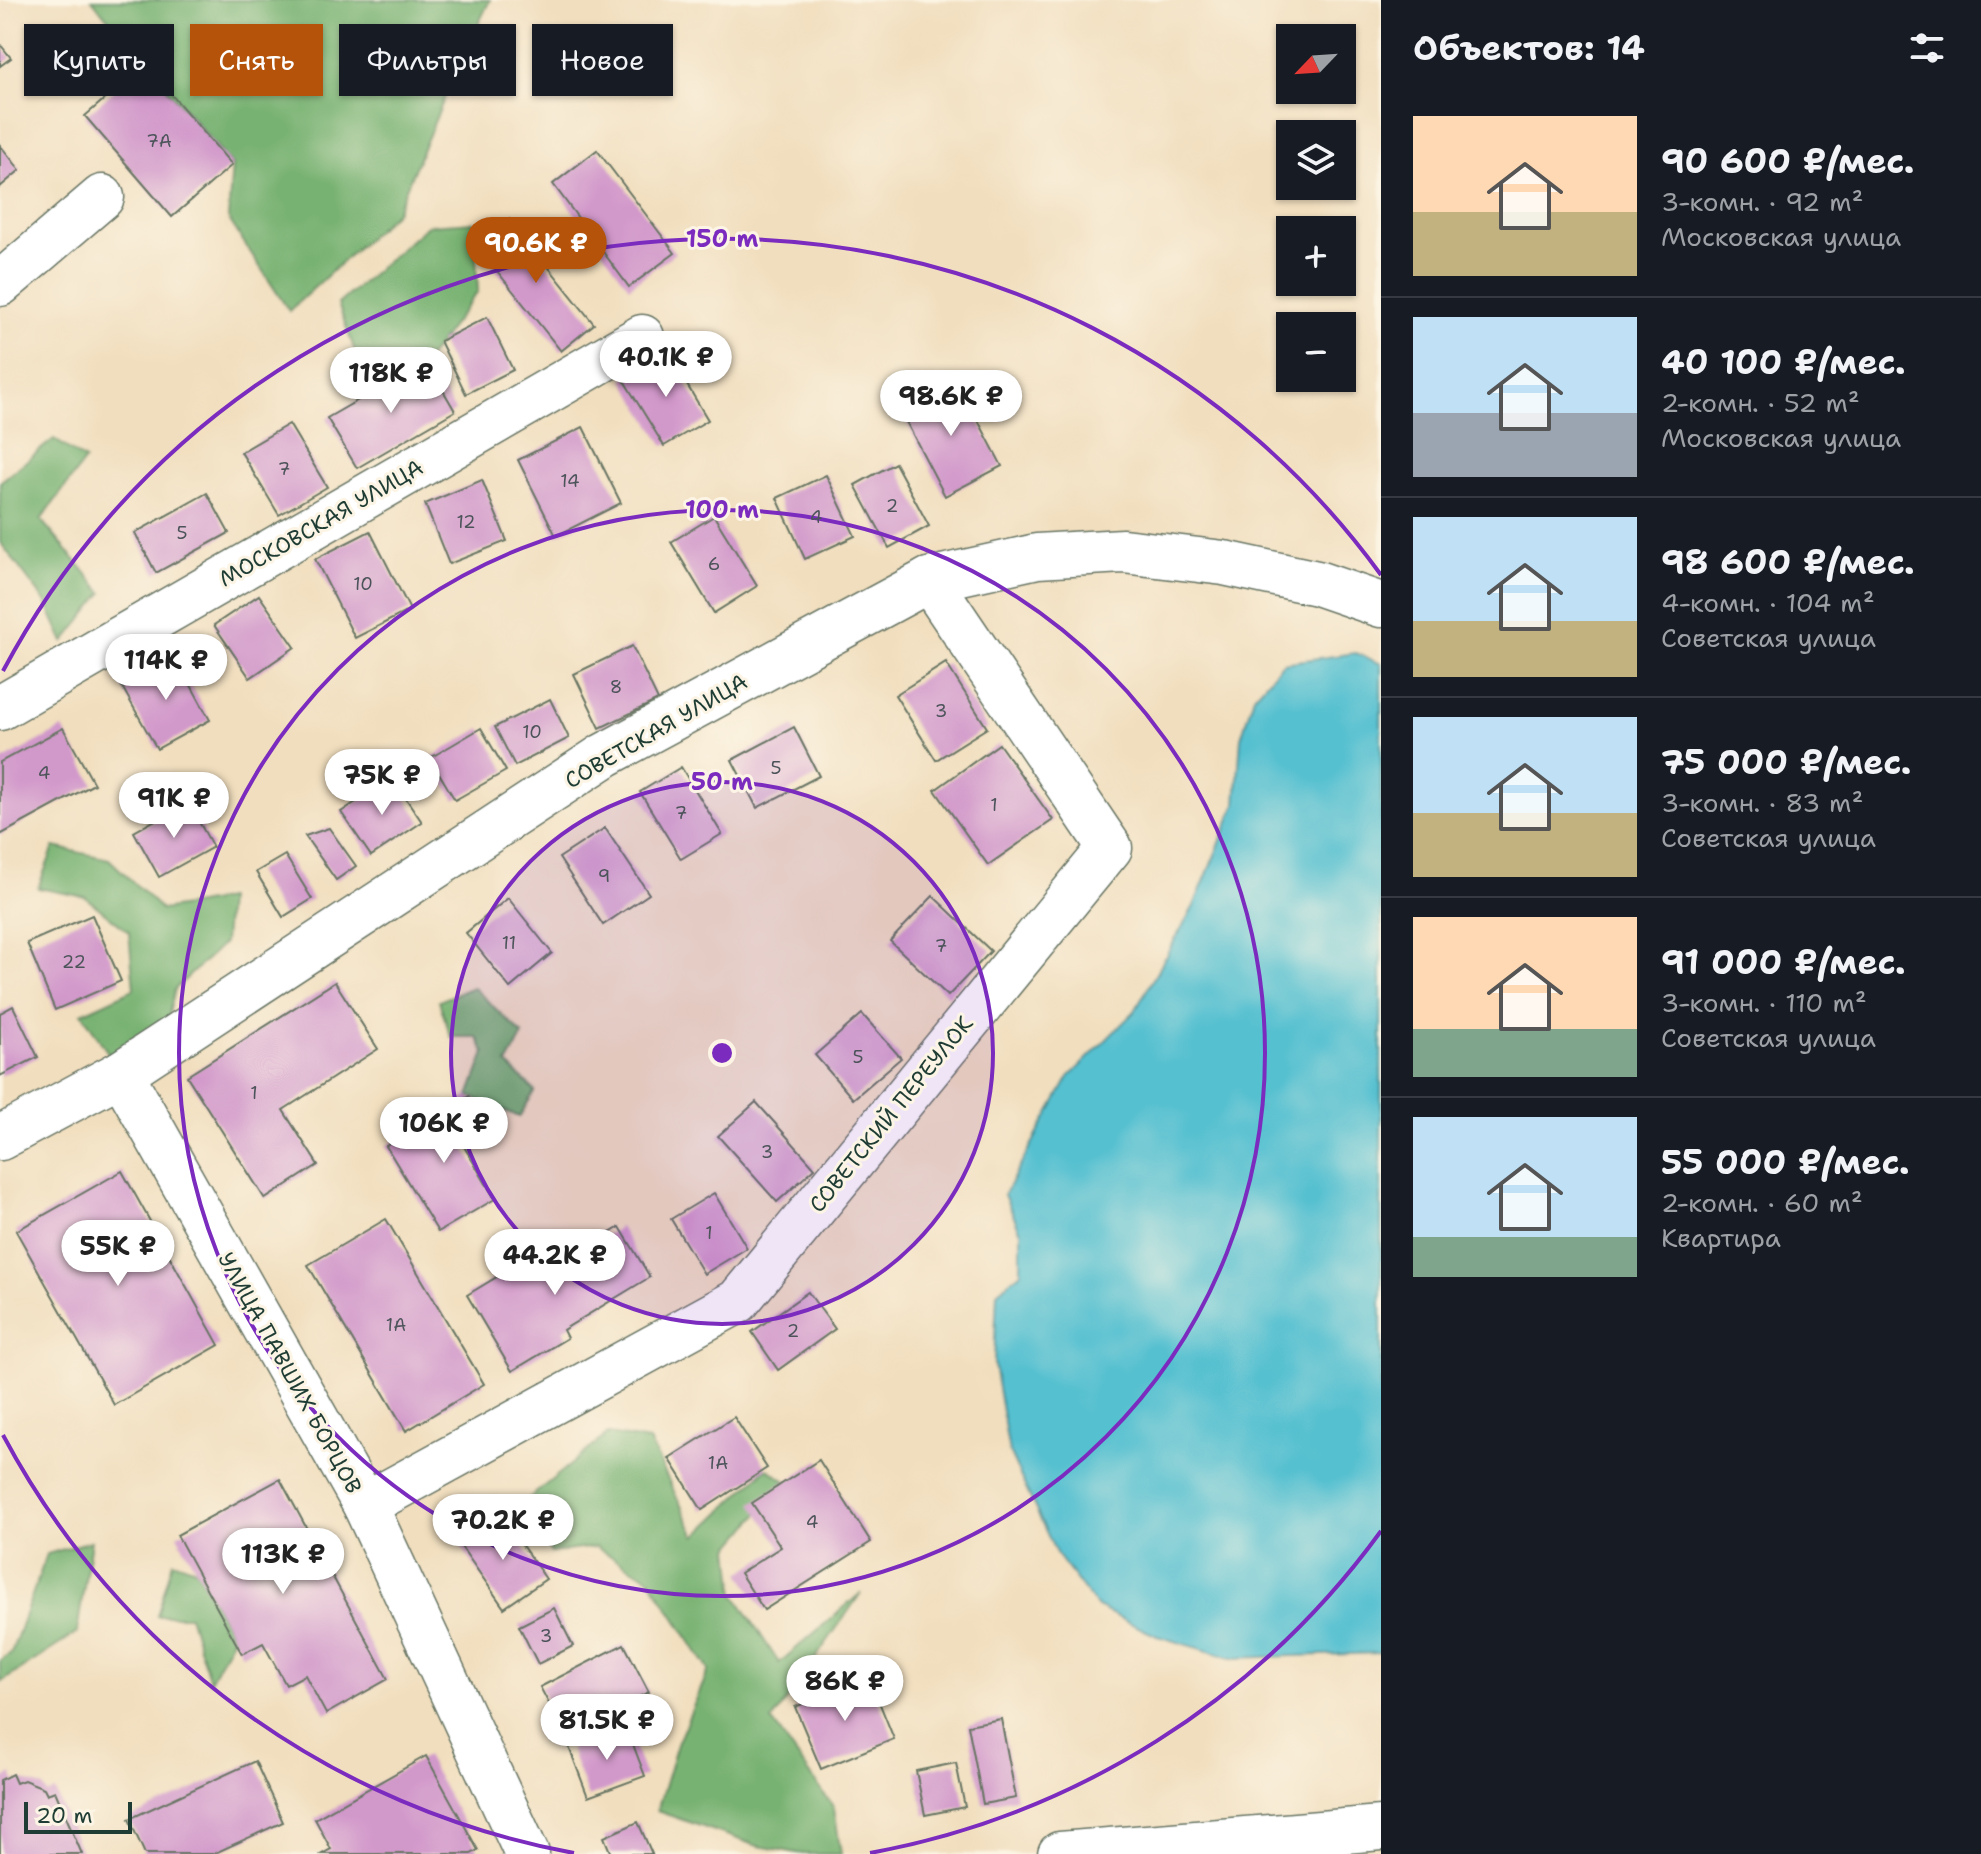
<!DOCTYPE html>
<html lang="ru">
<meta charset="utf-8">
<style>
body{margin:0;font-family:"Shantell Sans",sans-serif;background:#20242c;color:#f1f3f6;height:100vh;display:flex;flex-direction:column;font-size:30px;white-space:nowrap}
*{box-sizing:border-box;margin:0}
p{font-size:26px;color:#9ea1a6}
.icon{flex:none;width:44px;height:44px;fill:none;stroke:currentColor;stroke-width:2;stroke-linecap:round;stroke-linejoin:round}
.map{position:relative;flex:1;overflow:hidden}
.panel{display:flex;flex-direction:column;background:#171b24;width:600px}
.panel>*{flex:none}
.banner{position:absolute;left:24px;top:24px;width:760px;height:72px;display:flex;gap:16px}
.needle{width:52px;rotate:245deg}
.buttons{position:absolute;left:1276px;top:24px;display:grid;gap:16px}
.buttons a{display:grid;place-items:center;width:80px;height:80px;border-radius:0px;background:#171b24;box-shadow:0 2px 6px #0004;font-size:40px}
.scale{position:absolute;left:24px;bottom:20px;width:108px;box-sizing:border-box;padding-left:8px;border:4px solid #1f3d34;border-top:0;font-size:22px;line-height:28px;white-space:nowrap;color:#1f3d34;-webkit-text-stroke:6px #fcf5e5;paint-order:stroke}
.price{position:absolute;translate:-50% -68px;padding:0 18px;border-radius:28px;background:#fff;color:#222;font-size:26px;line-height:52px;filter:drop-shadow(0 2px 4px #0008)}
.price::after{content:'';position:absolute;left:50%;top:48px;width:24px;height:18px;margin-left:-12px;background:inherit;clip-path:polygon(0 0,100% 0,50% 100%)}
.price.on{background:#b45309;color:#fff}
ul{padding:0;list-style:none}
li{display:flex;align-items:center;gap:24px;height:200px;padding:0 32px}
li+li{border-top:2px solid #363941}
li span{display:grid;place-items:center;flex:none;width:224px;height:160px;border-radius:0px;color:#555}
li>.icon{margin-inline-start:auto}
span .icon{width:96px;height:96px;fill:#fffc;stroke-width:1}
li b{font-size:34px}
h2{display:flex;justify-content:space-between;align-items:center;height:96px;padding:0 32px;font-size:34px}
.chip{padding:0 28px;border-radius:0px;background:#171b24;box-shadow:0 2px 6px #0004;font-size:28px;line-height:72px}
.chip.on{background:#b45309;color:#fff}
main{display:flex;flex:1;min-height:0}
.map>svg:first-child{display:block}
</style>
<main>
<div class="map">
<svg width="1381" height="1854" viewBox="0 0 1381 1854">
<rect width="100%" height="100%" fill="#fcf5e5"/>
<filter id="ink" filterUnits="userSpaceOnUse"><feTurbulence type="fractalNoise" baseFrequency=".0125" numOctaves="2"/><feDisplacementMap in="SourceGraphic" scale="16" xChannelSelector="R" yChannelSelector="G"/><feConvolveMatrix kernelMatrix="1 2 1 2 8 2 1 2 1" color-interpolation-filters="sRGB"/></filter>
<filter id="wash" filterUnits="userSpaceOnUse"><feTurbulence type="fractalNoise" baseFrequency=".006" numOctaves="4" result="noise"/><feDisplacementMap in="SourceGraphic" scale="32" xChannelSelector="R" yChannelSelector="G"/><feGaussianBlur stdDeviation="1.8" result="paint"/><feColorMatrix in="noise" values="0 0 0 0 0 0 0 0 0 0 0 0 0 0 0 0 0 1.4 0 .05"/><feComposite in="paint" operator="in"/></filter>
<g filter="url(#wash)">
<rect width="100%" height="100%" fill="#f1debe"/>
<g fill="#78b272" stroke="#4c7853" stroke-width="2">
<polygon points="92,0 490,0 459,64 396,212 289,311 228,218 232,165"/>
<polygon points="474,222 478,291 426,361 362,371 338,304 428,225"/>
<polygon points="54,439 85,460 41,520 103,593 64,642 46,603 0,542 0,482"/>
<polygon points="54,847 109,859 162,910 227,899 224,943 175,989 166,1026 121,1073 82,1013 134,989 129,932 85,897 38,888"/>
<polygon points="473,987 523,1035 507,1064 535,1091 519,1117 469,1096 485,1053 477,1037 451,1037 439,1001"/>
<polygon points="608,1434 649,1441 696,1536 767,1468 786,1481 730,1548 735,1595 779,1663 861,1593 772,1721 834,1808 841,1854 803,1854 758,1846 657,1811 677,1744 709,1670 649,1578 595,1547 551,1553 521,1505"/>
<polygon points="91,1541 77,1633 0,1683 0,1660 11,1653 47,1554"/>
<polygon points="173,1561 196,1569 233,1637 210,1681 189,1616 157,1616"/>
</g>
<polygon fill="#55c0d0" stroke="#3a7e82" stroke-width="2" points="1356,653 1381,664 1381,1653 1232,1658 1157,1636 1097,1607 1056,1553 1009,1452 994,1365 997,1292 1021,1272 1021,1232 1004,1195 1069,1077 1135,1011 1194,906 1236,804 1241,738 1254,696 1283,663"/>
<g id="blocks">
<g fill="#d198ca">
<polygon points="0,44 11,58 0,66"/>
<polygon points="145,64 232,165 172,217 85,116"/>
<polygon points="0,145 20,170 0,187"/>
<polygon points="597,150 675,253 629,287 553,184"/>
<polygon points="510,219 594,324 561,351 477,246"/>
<polygon points="487,317 513,370 466,394 440,341"/>
<polygon points="668,353 708,420 664,446 623,379"/>
<polygon points="426,361 455,411 357,468 327,418"/>
<polygon points="957,380 1002,466 945,496 900,410"/>
<polygon points="289,424 327,487 279,515 241,452"/>
<polygon points="583,427 621,503 556,536 518,460"/>
<polygon points="895,463 929,526 889,548 855,485"/>
<polygon points="826,475 855,536 805,559 777,498"/>
<polygon points="482,480 507,541 449,564 425,504"/>
<polygon points="207,493 229,533 156,573 135,533"/>
<polygon points="714,516 757,586 714,613 671,542"/>
<polygon points="370,531 410,610 355,638 315,559"/>
<polygon points="259,595 295,647 250,678 214,625"/>
<polygon points="632,646 658,700 600,728 574,674"/>
<polygon points="175,656 210,720 157,749 121,685"/>
<polygon points="946,663 987,728 936,760 895,695"/>
<polygon points="550,699 569,738 515,766 495,727"/>
<polygon points="794,727 819,776 757,808 732,760"/>
<polygon points="63,728 94,784 0,835 0,762"/>
<polygon points="481,728 506,771 455,800 430,758"/>
<polygon points="999,744 1053,820 988,865 935,790"/>
<polygon points="681,767 722,834 681,859 640,792"/>
<polygon points="392,778 422,822 371,856 341,812"/>
<polygon points="188,802 213,847 159,877 134,832"/>
<polygon points="329,828 356,866 336,880 305,836"/>
<polygon points="605,828 649,894 603,925 559,858"/>
<polygon points="285,855 312,899 283,917 256,872"/>
<polygon points="933,896 991,951 948,996 890,941"/>
<polygon points="508,898 552,953 510,988 466,933"/>
<polygon points="92,915 121,981 55,1010 27,943"/>
<polygon points="335,982 378,1049 283,1110 318,1165 265,1199 187,1076"/>
<polygon points="13,1006 38,1057 0,1076 0,1013"/>
<polygon points="862,1014 901,1058 853,1099 815,1055"/>
<polygon points="469,1096 488,1128 462,1143 495,1199 438,1232 386,1146"/>
<polygon points="756,1102 815,1168 777,1202 718,1136"/>
<polygon points="122,1171 219,1345 114,1405 16,1231"/>
<polygon points="714,1193 747,1248 704,1274 671,1219"/>
<polygon points="386,1219 484,1384 406,1431 308,1265"/>
<polygon points="620,1227 650,1277 563,1330 567,1338 512,1371 467,1295 528,1258 539,1276"/>
<polygon points="808,1292 835,1329 778,1370 752,1332"/>
<polygon points="734,1417 767,1468 702,1510 669,1458"/>
<polygon points="819,1460 871,1542 764,1610 740,1573 781,1547 752,1503"/>
<polygon points="280,1479 388,1679 326,1714 305,1675 286,1685 263,1643 242,1654 177,1535"/>
<polygon points="501,1516 546,1579 504,1608 460,1545"/>
<polygon points="554,1608 573,1646 538,1664 519,1626"/>
<polygon points="624,1644 649,1692 565,1734 540,1687"/>
<polygon points="869,1677 894,1739 821,1769 795,1707"/>
<polygon points="1001,1719 1016,1798 983,1804 968,1725"/>
<polygon points="626,1726 645,1776 588,1797 569,1747"/>
<polygon points="426,1756 478,1850 471,1854 322,1854 331,1849 315,1819"/>
<polygon points="255,1761 283,1822 213,1854 145,1854 129,1819"/>
<polygon points="956,1763 965,1807 925,1815 916,1771"/>
<polygon points="12,1774 16,1783 24,1780 44,1788 47,1794 55,1791 82,1854 0,1854 0,1780"/>
<polygon points="638,1822 652,1854 611,1854 604,1837"/>
</g>
</g>
</g>
<g filter="url(#ink)">
<use href="#blocks" fill-opacity="0" stroke="#687564" stroke-width="2"/>
<g fill="none" stroke-linecap="round" stroke-linejoin="round">
<defs>
<g id="minor">
<polyline points="0,284 102,197"/>
<polyline points="0,708 642,337"/>
<polyline points="121,1073 365,1505 527,1854"/>
<polyline points="0,1138 121,1073 605,755 929,580 1037,556 1123,551 1224,563 1317,583 1381,605"/>
<polyline points="365,1505 738,1301 1110,848 929,580"/>
</g>
<polyline id="primary" points="1060,1854 1381,1828"/>
</defs>
<use href="#minor" stroke="#687564" stroke-width="47"/>
<use href="#primary" stroke="#687564" stroke-width="47"/>
<use href="#minor" stroke="#fff" stroke-width="44"/>
<use href="#primary" stroke="#fff" stroke-width="44"/>
</g>
</g>
<circle cx="722" cy="1053" r="271" fill="#7b2cbf" fill-opacity=".12"/>
<g fill="none" stroke="#7b2cbf" stroke-width="4">
<circle cx="722" cy="1053" r="271"/>
<circle cx="722" cy="1053" r="543"/>
<path d="M1381 1531A814 814 0 0 1 870 1853M574 1853A814 814 0 0 1 3 1435M3 671A814 814 0 0 1 1381 575"/>
</g>
<g text-anchor="middle" dominant-baseline="central" stroke-width="6" stroke-linejoin="round" paint-order="stroke">
<g font-size="18" fill="#4c545a">
<text x="159" y="141">7А</text>
<text x="284" y="469">7</text>
<text x="570" y="481">14</text>
<text x="892" y="506">2</text>
<text x="816" y="517">4</text>
<text x="466" y="522">12</text>
<text x="182" y="533">5</text>
<text x="714" y="564">6</text>
<text x="363" y="584">10</text>
<text x="616" y="687">8</text>
<text x="941" y="711">3</text>
<text x="532" y="732">10</text>
<text x="776" y="768">5</text>
<text x="44" y="773">4</text>
<text x="994" y="805">1</text>
<text x="681" y="813">7</text>
<text x="604" y="876">9</text>
<text x="509" y="943">11</text>
<text x="941" y="946">7</text>
<text x="74" y="962">22</text>
<text x="858" y="1057">5</text>
<text x="254" y="1093">1</text>
<text x="767" y="1152">3</text>
<text x="709" y="1233">1</text>
<text x="396" y="1325">1А</text>
<text x="793" y="1331">2</text>
<text x="718" y="1463">1А</text>
<text x="812" y="1522">4</text>
<text x="546" y="1636">3</text>
</g>
<g font-size="22" fill="#1f3d34" stroke="#fcf5e5">
<text transform="translate(321 523) rotate(-30)">МОСКОВСКАЯ УЛИЦА</text>
<text transform="translate(656 731) rotate(-30)">СОВЕТСКАЯ УЛИЦА</text>
<text transform="translate(891 1114) rotate(-51)">СОВЕТСКИЙ ПЕРЕУЛОК</text>
<text transform="translate(290 1373) rotate(61)">УЛИЦА ПАВШИХ БОРЦОВ</text>
</g>
</g>
<circle cx="722" cy="1053" r="12" fill="#7b2cbf" stroke="#fcf5e5" stroke-width="4"/>
<g font-size="24" text-anchor="middle" font-weight="bold" fill="#7b2cbf" stroke="#fcf5e5" stroke-width="6" stroke-linejoin="round" paint-order="stroke">
<text x="722" y="247">150 m</text>
<text x="722" y="518">100 m</text>
<text x="722" y="790">50 m</text>
</g>
</svg>
<div class="buttons">
<a><svg class="needle" viewBox="-14 -14 28 28"><path d="M0-13l5 13h-10z" fill="#e53935"/><path d="M0 13l5-13h-10z" fill="#9ea1a6"/></svg></a>
<a><svg class="icon" aria-label="layers" viewBox="0 0 24 24"><path d="M12 4l9 5-9 5-9-5zM3 14l9 5 9-5"/></svg></a>
<a>+</a>
<a>−</a>
</div>
<div class="scale">20 m</div>
<b class="price on" style="left:536px;top:285px">90.6K ₽</b>
<b class="price" style="left:666px;top:399px">40.1K ₽</b>
<b class="price" style="left:391px;top:415px">118K ₽</b>
<b class="price" style="left:951px;top:438px">98.6K ₽</b>
<b class="price" style="left:166px;top:702px">114K ₽</b>
<b class="price" style="left:382px;top:817px">75K ₽</b>
<b class="price" style="left:174px;top:840px">91K ₽</b>
<b class="price" style="left:444px;top:1165px">106K ₽</b>
<b class="price" style="left:118px;top:1288px">55K ₽</b>
<b class="price" style="left:555px;top:1297px">44.2K ₽</b>
<b class="price" style="left:503px;top:1562px">70.2K ₽</b>
<b class="price" style="left:283px;top:1596px">113K ₽</b>
<b class="price" style="left:845px;top:1723px">86K ₽</b>
<b class="price" style="left:607px;top:1762px">81.5K ₽</b>
<div class="banner">
<a class="chip">Купить</a>
<a class="chip on">Снять</a>
<a class="chip">Фильтры</a>
<a class="chip">Новое</a>
</div>
</div>
<section class="panel">
<h2>Объектов: 14<svg class="icon" aria-label="filters" viewBox="0 0 24 24"><path d="M4 7h16M4 17h16"/><circle cx="9" cy="7" r="2"/><circle cx="15" cy="17" r="2"/></svg></h2>
<ul>
<li><span style="background:linear-gradient(#ffd9b3 60%,#c2b280 0)"><svg class="icon" aria-label="home" viewBox="0 0 24 24"><path d="M3 11l9-7 9 7M6 9v11h12V9"/></svg></span><div><b>90 600 ₽/мес.</b><p>3-комн. · 92 m²</p><p>Московская улица</p></div></li>
<li><span style="background:linear-gradient(#bfe0f5 60%,#9aa5b1 0)"><svg class="icon" aria-label="home" viewBox="0 0 24 24"><path d="M3 11l9-7 9 7M6 9v11h12V9"/></svg></span><div><b>40 100 ₽/мес.</b><p>2-комн. · 52 m²</p><p>Московская улица</p></div></li>
<li><span style="background:linear-gradient(#bfe0f5 65%,#c2b280 0)"><svg class="icon" aria-label="home" viewBox="0 0 24 24"><path d="M3 11l9-7 9 7M6 9v11h12V9"/></svg></span><div><b>98 600 ₽/мес.</b><p>4-комн. · 104 m²</p><p>Советская улица</p></div></li>
<li><span style="background:linear-gradient(#bfe0f5 60%,#c2b280 0)"><svg class="icon" aria-label="home" viewBox="0 0 24 24"><path d="M3 11l9-7 9 7M6 9v11h12V9"/></svg></span><div><b>75 000 ₽/мес.</b><p>3-комн. · 83 m²</p><p>Советская улица</p></div></li>
<li><span style="background:linear-gradient(#ffd9b3 70%,#7fa58c 0)"><svg class="icon" aria-label="home" viewBox="0 0 24 24"><path d="M3 11l9-7 9 7M6 9v11h12V9"/></svg></span><div><b>91 000 ₽/мес.</b><p>3-комн. · 110 m²</p><p>Советская улица</p></div></li>
<li><span style="background:linear-gradient(#bfe0f5 75%,#7fa58c 0)"><svg class="icon" aria-label="home" viewBox="0 0 24 24"><path d="M3 11l9-7 9 7M6 9v11h12V9"/></svg></span><div><b>55 000 ₽/мес.</b><p>2-комн. · 60 m²</p><p>Квартира</p></div></li>
</ul>
</section>
</main>
